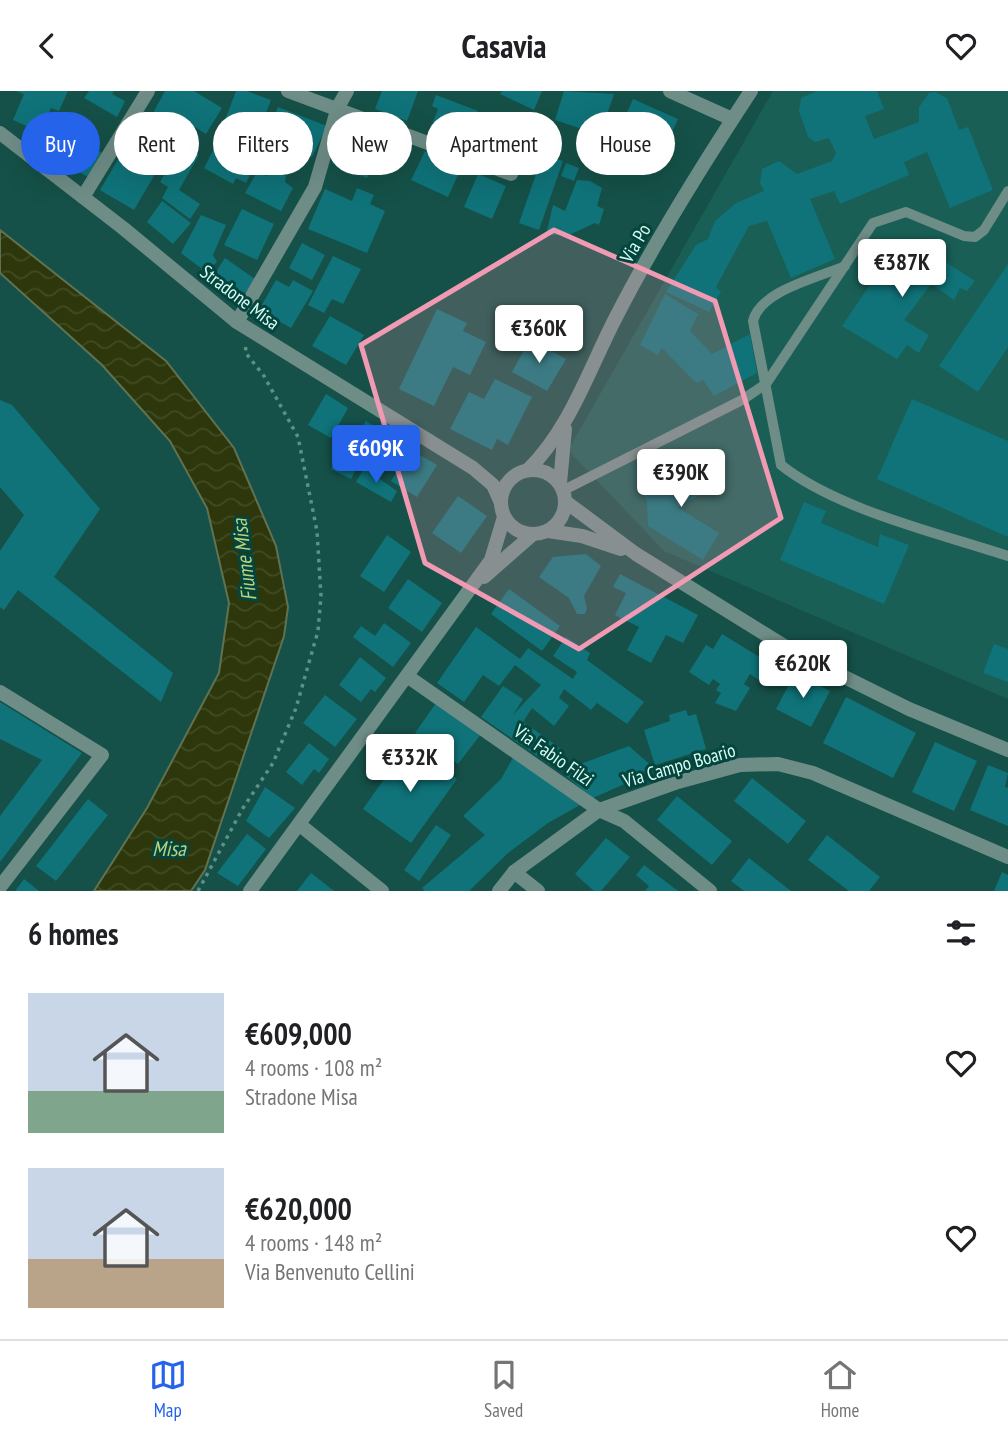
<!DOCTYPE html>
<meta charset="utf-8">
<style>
body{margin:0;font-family:"PT Sans Narrow",sans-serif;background:#f6f6f6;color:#202124;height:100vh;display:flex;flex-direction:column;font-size:26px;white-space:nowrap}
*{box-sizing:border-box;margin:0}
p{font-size:23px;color:#757577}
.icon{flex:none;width:38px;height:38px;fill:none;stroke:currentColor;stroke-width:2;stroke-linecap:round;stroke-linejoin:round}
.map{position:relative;height:800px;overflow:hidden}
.side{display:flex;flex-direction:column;background:#fff;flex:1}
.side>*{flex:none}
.banner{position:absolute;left:21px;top:21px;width:966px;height:63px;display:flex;gap:14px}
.price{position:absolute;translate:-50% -60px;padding:0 16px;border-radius:7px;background:#fff;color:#222;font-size:23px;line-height:46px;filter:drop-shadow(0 2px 4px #0008)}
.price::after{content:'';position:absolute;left:50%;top:42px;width:21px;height:16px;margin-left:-10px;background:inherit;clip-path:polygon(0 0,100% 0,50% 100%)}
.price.active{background:#2563eb;color:#fff}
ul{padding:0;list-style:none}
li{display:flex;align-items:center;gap:21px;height:175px;padding:0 28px}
li span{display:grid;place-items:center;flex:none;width:196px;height:140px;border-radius:0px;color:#555}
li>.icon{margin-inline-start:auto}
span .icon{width:84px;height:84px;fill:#fffc;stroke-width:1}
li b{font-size:30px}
h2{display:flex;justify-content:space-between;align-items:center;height:84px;padding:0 28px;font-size:30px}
.tag{padding:0 24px;border-radius:32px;background:#fff;box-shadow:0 7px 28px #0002;font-size:24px;line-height:63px}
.tag.active{background:#2563eb;color:#fff}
header{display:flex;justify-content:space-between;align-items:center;height:91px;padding:0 28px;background:#fff;font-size:32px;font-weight:700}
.dock{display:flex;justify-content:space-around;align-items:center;height:98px;border-top:2px solid #e0e0e0;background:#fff;font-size:19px;color:#757577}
.dock a{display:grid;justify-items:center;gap:4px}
.dock .active{color:#2563eb}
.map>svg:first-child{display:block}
</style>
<header><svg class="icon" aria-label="back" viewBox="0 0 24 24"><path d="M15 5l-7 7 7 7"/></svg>Casavia<svg class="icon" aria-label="heart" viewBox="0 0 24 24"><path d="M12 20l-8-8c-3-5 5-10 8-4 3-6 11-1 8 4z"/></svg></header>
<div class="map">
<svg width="1008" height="800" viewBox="0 0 1008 800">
<defs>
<pattern id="water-waves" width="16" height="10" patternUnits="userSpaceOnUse" patternTransform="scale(1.75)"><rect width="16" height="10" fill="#2d370b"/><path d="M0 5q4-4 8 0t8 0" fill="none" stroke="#414b23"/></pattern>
</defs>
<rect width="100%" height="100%" fill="#155148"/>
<polygon fill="#195f55" points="773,0 1008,0 1008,608 664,460 568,359"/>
<polygon fill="url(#water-waves)" stroke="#617251" stroke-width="2" points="0,139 166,270 234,357 276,455 288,516 284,545 205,779 191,800 94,800 147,717 219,582 229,512 207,417 170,350 102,274 0,182"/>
<g fill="#0f7379">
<polygon points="16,0 68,0 59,20 51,17 40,41 13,29 24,3"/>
<polygon points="89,0 114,0 112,3 125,10 117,26 84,7"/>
<polygon points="165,0 194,0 222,17 206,43 193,35 188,43 153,22"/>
<polygon points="236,0 247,0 271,9 258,42 225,29"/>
<polygon points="382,0 418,0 407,30 375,18"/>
<polygon points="502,0 542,0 534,19 500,3"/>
<polygon points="564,0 614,3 600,44 555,29"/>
<polygon points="817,0 877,0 884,18 865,25 874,48 919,31 919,16 929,2 935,1 947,7 959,39 968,36 993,99 950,117 927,61 904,71 909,84 840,113 834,100 810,108 835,168 791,187 767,130 749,135 716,196 721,201 709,221 666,201 696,154 708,148 715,130 736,112 764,100 760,92 762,78 779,70 797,83 832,70 836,62 829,47 815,51 808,46 799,20 801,7"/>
<polygon points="436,4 478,20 465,55 429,41 438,18 432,15"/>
<polygon points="633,8 678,28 663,61 618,42"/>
<polygon points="278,16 327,35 312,66 293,57 289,63 283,60 277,75 258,67 246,92 236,87 233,93 204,77 225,36 238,42 234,50 260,61"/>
<polygon points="351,29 403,53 391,78 374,71 367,87 332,72"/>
<polygon points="146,34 170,48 150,80 155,83 134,119 100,99 122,62 127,65"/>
<polygon points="497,34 524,44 512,76 485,65"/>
<polygon points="76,47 104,63 90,87 59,70"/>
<polygon points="181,53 199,64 179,99 200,113 190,128 162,107 168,96 160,91"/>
<polygon points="425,60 461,77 448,106 411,89"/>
<polygon points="543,63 563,70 539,139 519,132"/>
<polygon points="566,72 579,77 574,90 561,85"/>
<polygon points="271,79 286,85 285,91 293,97 281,120 245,102 257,81 267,85"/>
<polygon points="478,83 506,95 492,128 464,116"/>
<polygon points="577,89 590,90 602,97 597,115 604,118 599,134 595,132 569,144 546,144 553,114 565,120"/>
<polygon points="357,97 374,104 370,113 385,120 367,162 308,138 325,98 352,110"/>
<polygon points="162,110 191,132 173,153 147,131"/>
<polygon points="242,118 274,133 257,169 224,154"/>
<polygon points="201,124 226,134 213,164 217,171 206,181 181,162"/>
<polygon points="913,150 975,190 967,200 960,197 954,209 931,193 904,229 929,244 919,262 907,254 897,268 842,235 890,164 901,170"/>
<polygon points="302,152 325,164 312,189 289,177"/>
<polygon points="333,165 361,178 343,213 332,208 324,222 308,214"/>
<polygon points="225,167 255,188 240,209 211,188"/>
<polygon points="1008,173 1008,256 978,301 939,275"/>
<polygon points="276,189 289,196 293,189 313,200 291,237 259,219"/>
<polygon points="665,203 698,223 690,240 712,263 750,243 757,282 714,305 703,289 696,292 662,257 658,264 640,254"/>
<polygon points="437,218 467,232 463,240 486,251 470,284 453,276 434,315 399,298"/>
<polygon points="330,225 364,244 346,274 312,255"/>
<polygon points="530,248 566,268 547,300 512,281"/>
<polygon points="495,288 532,306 508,354 497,348 492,359 450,338 469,301 484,308"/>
<polygon points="326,303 348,317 331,347 308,334"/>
<polygon points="912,308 1008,350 1008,446 877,388"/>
<polygon points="0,309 12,314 100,418 54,486 173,582 161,611 18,499 4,519 0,516 0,460 24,424 0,396"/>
<polygon points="366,330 398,350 380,378 348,359"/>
<polygon points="410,358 437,374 417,406 391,390"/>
<polygon points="340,361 360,371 351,388 331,378"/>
<polygon points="702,369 716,396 677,416 719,442 703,469 648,435 647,411 642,400"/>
<polygon points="364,377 397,400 391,411 356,391"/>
<polygon points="458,405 487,425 461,462 432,442"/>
<polygon points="804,411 826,420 821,432 878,456 880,443 909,454 884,513 780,469"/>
<polygon points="387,444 411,461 384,501 360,485"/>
<polygon points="586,463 601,475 584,505 587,517 585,523 577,523 569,507 539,486 553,466"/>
<polygon points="620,483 698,524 683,552 666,544 651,572 627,559 639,536 615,524 626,502 613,496"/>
<polygon points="408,488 442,512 422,541 388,517"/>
<polygon points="509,498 560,535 542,560 491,523"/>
<polygon points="384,532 411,552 393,576 353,546 361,535 375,545"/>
<polygon points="476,536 520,568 528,557 573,588 577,581 553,565 566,546 590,562 587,569 644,611 627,633 597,612 591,619 564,598 559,607 569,615 554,635 532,617 523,631 560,657 549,673 481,626 503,595 523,608 513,624 541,594 515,574 499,595 483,584 464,611 437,592"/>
<polygon points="722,543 771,573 760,590 750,583 744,593 750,597 736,620 715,612 721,602 716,599 720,593 713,588 709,594 689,581 706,554 713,558"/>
<polygon points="994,553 1008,558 1008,591 983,582"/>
<polygon points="360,566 386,587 375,601 371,598 361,611 339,594"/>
<polygon points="795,582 830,600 811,636 776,618"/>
<polygon points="325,604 357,628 335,656 303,632"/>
<polygon points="846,606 916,642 893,687 823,652"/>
<polygon points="0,611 82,662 0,771 0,725 42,669 0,648"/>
<polygon points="436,612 481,643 458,673 415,642"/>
<polygon points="686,619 688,625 696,623 706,658 655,674 644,639 670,630 669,624"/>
<polygon points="935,651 977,670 954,720 912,701"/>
<polygon points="309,652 329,668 319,682 314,678 302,694 286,681"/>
<polygon points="408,654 457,688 411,752 363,718"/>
<polygon points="629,655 656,679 593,707 566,685 575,675"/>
<polygon points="514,665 580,714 548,732 508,762 469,800 425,800 422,797 485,744 463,725 501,688"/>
<polygon points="988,674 1008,682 1005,696 1008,697 1008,735 970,719"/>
<polygon points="752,687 806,730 788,753 734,710"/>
<polygon points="265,696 295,717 269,747 246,730"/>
<polygon points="677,705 732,750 712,774 657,729"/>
<polygon points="88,708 108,724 56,790 36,775"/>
<polygon points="436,734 451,744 419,790 404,779"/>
<polygon points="247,743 266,758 238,795 217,782"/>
<polygon points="827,744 880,786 869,800 849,800 808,769"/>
<polygon points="606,747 630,766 601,800 594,800 575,783"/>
<polygon points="749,767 791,800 744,800 731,790"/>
<polygon points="644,774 678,800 645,800 649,795 636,784"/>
<polygon points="1002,781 1008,784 1008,800 994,800"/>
<polygon points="311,782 334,800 297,800"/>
<polygon points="24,788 39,800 15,800"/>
</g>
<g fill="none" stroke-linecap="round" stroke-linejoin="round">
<polyline stroke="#5d9087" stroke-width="3.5" stroke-dasharray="3.5 5" stroke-linecap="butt" points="198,800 243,717 273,672 296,617 318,540 321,505 317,440 298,346 264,285 245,261 246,256"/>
<g stroke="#6f8d87" stroke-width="10">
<path d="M845 175C817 187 760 200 753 230L781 374C838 419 938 442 1008 465"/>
<polyline points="564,399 742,309 766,293 873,132 906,121 964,145 975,146 984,139 1008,100"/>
</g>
<g stroke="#6f8d87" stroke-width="14">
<polyline points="288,0 511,83"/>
<polyline points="670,0 732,28"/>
<polyline points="83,106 148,0"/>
<polyline points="237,231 315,96 338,16 347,0"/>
<polyline points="407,585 599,719 624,730 710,800"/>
<polyline points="0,601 102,664 0,796"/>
<polyline points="300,734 382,800"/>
<polyline points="514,781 538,800"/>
<polyline points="499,800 514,781 599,719 678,691 740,674 778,673 813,682 1008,766"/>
</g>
<g stroke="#6f8d87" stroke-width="14">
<polyline points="0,42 123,137 237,231 473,377 493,394 501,412"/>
<circle cx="533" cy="411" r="32"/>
<path d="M528 379C571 336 589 278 616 226 656 148 703 73 751 0"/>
<polyline points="560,392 565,338"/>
<polyline points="566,411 636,463 794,561 909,618 1008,659"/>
<polyline points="548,440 582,445 621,458"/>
<polyline points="484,486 533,443"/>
<polyline points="250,800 491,469 504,426"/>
</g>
</g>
<path fill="#f19ab3" fill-opacity="0.2" stroke="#f19ab3" stroke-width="5" stroke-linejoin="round" d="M554 139 715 210 781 427 579 558 425 472 361 254Z"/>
<g text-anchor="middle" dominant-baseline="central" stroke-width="6" stroke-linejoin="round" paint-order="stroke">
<g font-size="19" fill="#d9fdf5" stroke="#04463e">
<text transform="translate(635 152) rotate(-60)">Via Po</text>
<text transform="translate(240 206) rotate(37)">Stradone Misa</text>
<text transform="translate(554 664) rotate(35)">Via Fabio Filzi</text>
<text transform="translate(679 674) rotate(-16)">Via Campo Boario</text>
</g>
<g font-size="21" font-style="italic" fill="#bbd27d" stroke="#04463e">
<text transform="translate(244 469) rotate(-97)">Fiume Misa</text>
<text x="169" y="757">Misa</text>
</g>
</g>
</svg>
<b class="price" style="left:902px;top:208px">€387K</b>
<b class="price" style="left:539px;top:274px">€360K</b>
<b class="price active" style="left:376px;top:394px">€609K</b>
<b class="price" style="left:681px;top:418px">€390K</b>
<b class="price" style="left:803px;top:609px">€620K</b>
<b class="price" style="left:410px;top:703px">€332K</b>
<div class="banner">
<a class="tag active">Buy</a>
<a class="tag">Rent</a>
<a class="tag">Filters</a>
<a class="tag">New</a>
<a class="tag">Apartment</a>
<a class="tag">House</a>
</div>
</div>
<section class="side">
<h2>6 homes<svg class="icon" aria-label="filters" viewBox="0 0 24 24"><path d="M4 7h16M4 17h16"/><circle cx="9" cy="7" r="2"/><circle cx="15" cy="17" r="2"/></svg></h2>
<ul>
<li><span style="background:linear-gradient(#c9d6e8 70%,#7fa58c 0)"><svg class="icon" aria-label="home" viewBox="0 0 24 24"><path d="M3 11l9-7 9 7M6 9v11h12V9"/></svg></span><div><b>€609,000</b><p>4 rooms · 108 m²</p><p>Stradone Misa</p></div><svg class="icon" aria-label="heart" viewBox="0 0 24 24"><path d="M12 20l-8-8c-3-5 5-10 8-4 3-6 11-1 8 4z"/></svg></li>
<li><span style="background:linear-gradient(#c9d6e8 65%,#b9a48a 0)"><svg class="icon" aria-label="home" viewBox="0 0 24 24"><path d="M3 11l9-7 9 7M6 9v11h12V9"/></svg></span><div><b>€620,000</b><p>4 rooms · 148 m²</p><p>Via Benvenuto Cellini</p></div><svg class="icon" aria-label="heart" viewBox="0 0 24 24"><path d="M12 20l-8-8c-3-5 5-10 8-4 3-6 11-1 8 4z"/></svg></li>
</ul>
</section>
<nav class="dock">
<a class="active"><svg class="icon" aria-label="map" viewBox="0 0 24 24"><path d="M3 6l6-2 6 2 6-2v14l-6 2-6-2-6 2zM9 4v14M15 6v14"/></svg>Map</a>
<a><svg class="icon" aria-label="saved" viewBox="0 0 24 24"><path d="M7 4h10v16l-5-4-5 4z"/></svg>Saved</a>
<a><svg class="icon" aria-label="home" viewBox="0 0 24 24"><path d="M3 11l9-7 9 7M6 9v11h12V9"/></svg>Home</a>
</nav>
